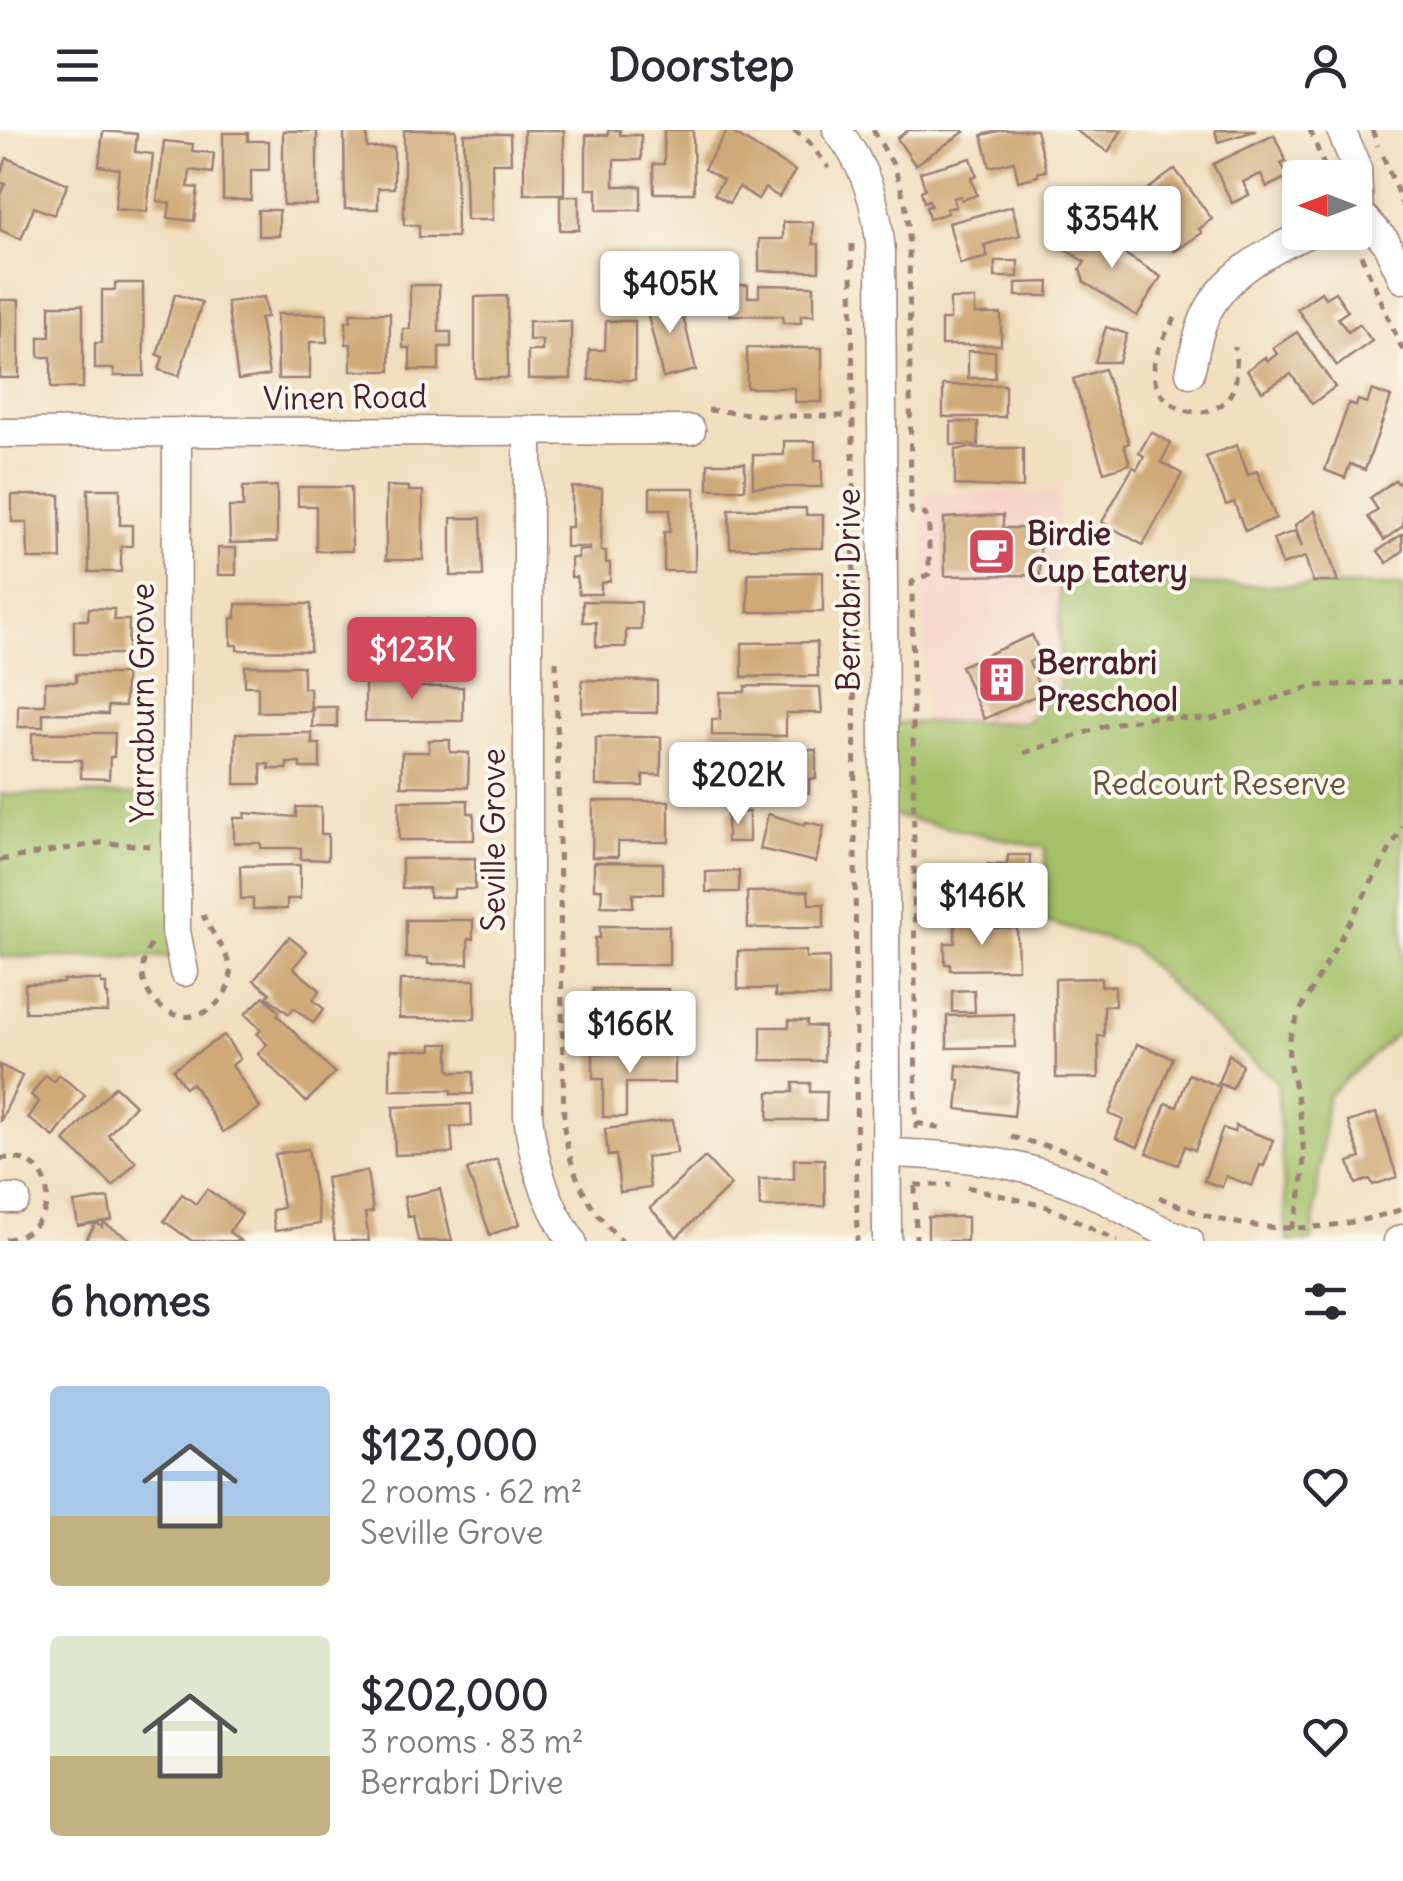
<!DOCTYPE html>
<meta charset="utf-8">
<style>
body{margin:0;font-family:Delius,sans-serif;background:#f7f7f7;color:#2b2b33;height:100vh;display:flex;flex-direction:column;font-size:38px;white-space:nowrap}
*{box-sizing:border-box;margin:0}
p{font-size:32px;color:#7c7c81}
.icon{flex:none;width:55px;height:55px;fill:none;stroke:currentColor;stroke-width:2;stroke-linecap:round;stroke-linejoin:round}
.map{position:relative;height:1111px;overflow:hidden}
.drawer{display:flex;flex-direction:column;background:#fff;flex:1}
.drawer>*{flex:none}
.needle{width:65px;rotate:270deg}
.buttons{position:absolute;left:1282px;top:30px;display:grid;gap:20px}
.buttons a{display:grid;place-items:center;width:90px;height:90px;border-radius:10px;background:#fff;box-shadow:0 5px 15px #0003;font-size:50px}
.price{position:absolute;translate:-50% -85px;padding:0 22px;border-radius:10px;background:#fff;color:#222;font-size:32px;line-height:65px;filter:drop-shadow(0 2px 5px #0008)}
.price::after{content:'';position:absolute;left:50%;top:60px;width:30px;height:22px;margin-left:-15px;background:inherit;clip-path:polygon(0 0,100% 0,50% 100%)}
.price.on{background:#d1495b;color:#fff}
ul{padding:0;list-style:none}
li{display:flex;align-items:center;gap:30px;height:250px;padding:0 50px}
li span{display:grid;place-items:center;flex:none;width:280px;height:200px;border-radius:10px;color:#555}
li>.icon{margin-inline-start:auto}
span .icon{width:120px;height:120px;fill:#fffc;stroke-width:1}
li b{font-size:42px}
h2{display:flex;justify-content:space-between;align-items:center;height:120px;padding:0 50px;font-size:42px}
header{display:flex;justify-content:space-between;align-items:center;height:130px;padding:0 50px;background:#fff;font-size:45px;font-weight:800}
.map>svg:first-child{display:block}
</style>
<header><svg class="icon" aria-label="menu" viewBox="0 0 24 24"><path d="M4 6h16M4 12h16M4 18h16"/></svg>Doorstep<svg class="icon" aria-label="person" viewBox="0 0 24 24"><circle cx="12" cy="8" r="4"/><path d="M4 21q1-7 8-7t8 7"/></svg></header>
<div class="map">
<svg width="1403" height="1111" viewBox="0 0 1403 1111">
<rect width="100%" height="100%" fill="#fbf7ec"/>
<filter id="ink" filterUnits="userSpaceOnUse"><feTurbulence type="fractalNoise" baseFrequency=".01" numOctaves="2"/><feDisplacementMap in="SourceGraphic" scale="20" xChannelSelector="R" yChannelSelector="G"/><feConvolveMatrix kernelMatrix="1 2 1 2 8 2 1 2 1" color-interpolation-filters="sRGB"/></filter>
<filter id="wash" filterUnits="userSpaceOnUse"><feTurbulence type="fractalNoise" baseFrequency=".0048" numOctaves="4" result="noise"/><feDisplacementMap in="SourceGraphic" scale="40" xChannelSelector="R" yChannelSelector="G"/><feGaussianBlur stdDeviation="2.25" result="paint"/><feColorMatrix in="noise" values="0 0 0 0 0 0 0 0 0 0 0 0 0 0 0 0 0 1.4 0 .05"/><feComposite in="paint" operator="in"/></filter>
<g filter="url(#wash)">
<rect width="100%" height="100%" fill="#f1dfc0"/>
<polygon fill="#f6d1c5" points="1059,362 1060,560 1026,592 924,593 924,363"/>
<g fill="#a4c067" stroke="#777049" stroke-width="2.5">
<polygon points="1059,454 1403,456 1403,898 1327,966 1312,1111 1287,1111 1277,952 1197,882 1132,817 1046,792 1045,718 884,684 883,593 1026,592 1060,560"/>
<polygon points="0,664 177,665 181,827 0,827"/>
</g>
<g id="blocks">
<g fill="#cfa977">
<polygon points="344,0 367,0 367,18 394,17 394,58 378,58 378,79 345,79"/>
<polygon points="404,0 456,0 457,107 419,107 419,95 404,95"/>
<rect x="524" y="0" width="40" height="64"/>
<polygon points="608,0 620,0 620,5 641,5 641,30 614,30 614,56 641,56 641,80 597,80 597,59 586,59 586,5 608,5"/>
<polygon points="664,0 693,0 694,63 654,63 653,34 664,34"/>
<polygon points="728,0 795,41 779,67 765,58 758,69 739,57 729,73 714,64 723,50 704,39"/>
<polygon points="909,0 962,0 964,2 915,35 897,8"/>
<polygon points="1002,0 1036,0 1046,41 1038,42 1038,46 1018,51 1014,31 990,37 982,5"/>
<polygon points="1075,0 1122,0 1108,22"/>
<polygon points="1215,0 1255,0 1255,1 1218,12"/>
<polygon points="103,1 137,4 135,22 153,24 147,82 115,79 119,39 99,36"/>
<rect x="283" y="1" width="34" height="74"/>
<polygon points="223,3 248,3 248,11 269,11 269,40 251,40 251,70 223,70"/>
<polygon points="464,4 510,4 511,33 492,33 493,90 466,90"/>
<polygon points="1274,5 1286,31 1281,33 1288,47 1267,57 1261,44 1243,52 1249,65 1232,73 1213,34"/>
<polygon points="164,11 193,14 192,21 214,23 212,43 190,40 188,57 198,58 194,91 168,88 170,73 157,71"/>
<polygon points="7,28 68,54 54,85 34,77 21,109 0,100 0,65 5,54 0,52 0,45"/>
<polygon points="971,28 977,46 971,48 977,65 962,70 960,66 953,68 956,77 946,79 948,83 929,89 926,77 931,76 929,70 924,72 921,61 925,59 920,42"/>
<polygon points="1175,39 1212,89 1199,99 1202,103 1175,121 1158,99 1166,94 1143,63"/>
<rect x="560" y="66" width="19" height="34"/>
<polygon points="1012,76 1020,105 984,115 988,127 960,134 949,93"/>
<rect x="258" y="80" width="21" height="26"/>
<polygon points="783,92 813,92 813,114 819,114 819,141 759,141 759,109 783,109"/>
<polygon points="1078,94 1161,147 1137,186 1084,152 1080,139 1085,132 1063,118"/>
<rect x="995" y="131" width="23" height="16"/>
<polygon points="1049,152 1048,166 1016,166 1016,153"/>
<polygon points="115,153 143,153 144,246 114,246 114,239 95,239 95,213 102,213 102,160 115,160"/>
<polygon points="410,155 439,155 439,202 451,202 451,217 439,217 439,240 410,240 410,218 403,218 403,199 410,199"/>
<polygon points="730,155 748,155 748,167 759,167 759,155 814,156 814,185 801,185 801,193 783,193 783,186 730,185"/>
<polygon points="1321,162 1325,168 1335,162 1348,181 1338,188 1348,202 1359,194 1372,211 1337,236 1297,179"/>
<polygon points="175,164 202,172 179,246 159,240 163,227 157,225"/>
<polygon points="678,165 696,240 663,248 645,173"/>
<polygon points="507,166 508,248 475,248 475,167"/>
<polygon points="264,167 267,187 260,188 269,245 238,250 227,172"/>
<polygon points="950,169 975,169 975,184 1001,184 1001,215 941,215 941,190 950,190"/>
<rect x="0" y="170" width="19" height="78"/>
<polygon points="50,175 83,175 83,258 51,258 51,227 39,227 39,207 50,207"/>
<polygon points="350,183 390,183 390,241 351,241 351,214 346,214 346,191 351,191"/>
<polygon points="277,184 327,184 327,212 310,212 310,249 278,249"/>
<polygon points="529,191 571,191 571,249 528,249 528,221 542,221 542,210 529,210"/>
<polygon points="606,191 635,191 635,250 589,250 589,220 605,220"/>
<polygon points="1106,197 1127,204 1119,232 1095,232"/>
<polygon points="1297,202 1335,257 1312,274 1291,244 1262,261 1247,240 1265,227 1268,231 1277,224 1273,218"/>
<polygon points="747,218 822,218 822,272 795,272 795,258 747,258"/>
<rect x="968" y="221" width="27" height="27"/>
<polygon points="1104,239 1129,313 1124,315 1130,334 1104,342 1073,249"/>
<rect x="943" y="255" width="62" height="32"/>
<polygon points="1372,260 1391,267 1365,340 1350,334 1345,348 1325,340 1349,273 1356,276 1358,270 1367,273"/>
<rect x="951" y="292" width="27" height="23"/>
<polygon points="1151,302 1171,313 1161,332 1182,344 1143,415 1102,392 1133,337 1137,339 1144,326 1139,323"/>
<polygon points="784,311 815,311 815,330 822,330 822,357 753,357 753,325 784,325"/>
<polygon points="1237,315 1248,345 1257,341 1276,388 1245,401 1234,372 1226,375 1206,327"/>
<polygon points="966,318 1023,318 1023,358 955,355 955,320"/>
<rect x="708" y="333" width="37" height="26"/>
<polygon points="1395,350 1403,358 1403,396 1384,410 1368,387 1378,380 1370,368"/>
<polygon points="277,356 277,412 230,413 229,377 243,377 243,357"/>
<polygon points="386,356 409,357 409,361 423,361 423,430 386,430"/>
<polygon points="298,357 351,357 352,421 316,421 316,376 298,376"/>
<polygon points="572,357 602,358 601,421 606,421 606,433 610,433 610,451 601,453 601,464 579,464 576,447 571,447 571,428 578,428 578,420 589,420 589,417 566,417 566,397 572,397"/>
<polygon points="650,358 695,358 695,441 664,441 664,402 670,402 670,379 650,379"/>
<polygon points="88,359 120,359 120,395 132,395 132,416 121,416 121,442 89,442"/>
<polygon points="12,365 60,365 61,429 28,429 27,392 12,392"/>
<polygon points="806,378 806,385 823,385 823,418 730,418 729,379"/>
<polygon points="1315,381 1338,452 1313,452 1305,427 1282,435 1273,409 1295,401 1302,417 1295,395"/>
<polygon points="1003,385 1003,398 1040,398 1040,445 945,446 944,388"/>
<polygon points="451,388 481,388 483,446 451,446"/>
<polygon points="1402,404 1403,421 1387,433 1378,421"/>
<rect x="218" y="418" width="18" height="27"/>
<polygon points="823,442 823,482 748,482 748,443"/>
<polygon points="583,471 641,472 641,500 626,500 626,517 596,517 596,492 583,492"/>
<polygon points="236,474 311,474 310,521 237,520 237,515 231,515 231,488 236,488"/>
<polygon points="89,478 114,479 114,490 129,490 128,524 74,524 74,490 88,490"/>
<polygon points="408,489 428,489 428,495 470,495 470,525 408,525"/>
<polygon points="1032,505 1041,526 1029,532 1042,563 984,589 961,536"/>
<polygon points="817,512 818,546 742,547 742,513"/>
<polygon points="245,536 303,536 303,558 310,558 311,581 258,582 258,556 245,556"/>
<polygon points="76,544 125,544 125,576 108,576 108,584 43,583 43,597 18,597 18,575 45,575 45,552 76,552"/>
<polygon points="365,549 401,549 401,557 463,557 463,591 365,591"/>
<polygon points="582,550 657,551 657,583 582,582"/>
<polygon points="745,556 820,557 822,583 786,583 786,606 712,605 712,589 720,589 720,562 745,562"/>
<polygon points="313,577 337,577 337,597 312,597"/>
<polygon points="32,603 115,603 114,627 110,627 109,649 81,648 81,630 32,630"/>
<polygon points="236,603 312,603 312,614 320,614 320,638 300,638 300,633 287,633 287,639 269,639 269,634 261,634 261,654 235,654"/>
<polygon points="596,607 661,607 661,645 643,645 643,656 596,656"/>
<polygon points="429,610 450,610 450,622 469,623 468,657 401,656 402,622 429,622"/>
<polygon points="748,620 816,620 816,649 809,649 809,663 785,663 785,649 748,649"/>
<polygon points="468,670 468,683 474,683 474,710 399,710 399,671"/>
<polygon points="593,671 669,671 669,712 618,712 618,727 592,727"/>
<polygon points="296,677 321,677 321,704 328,704 328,730 301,729 301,718 261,718 261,713 234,713 234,688 245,688 245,683 296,687"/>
<rect x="727" y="682" width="22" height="30"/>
<polygon points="768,684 805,695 806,692 824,696 816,732 760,719"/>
<polygon points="1008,725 1030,725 1028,775 945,773 946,748 988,746 988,734 1007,735"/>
<polygon points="475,728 475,759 454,759 454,767 429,767 429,758 402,758 402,729"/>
<polygon points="594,732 663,733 663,764 633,764 633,777 601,776 602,759 594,759"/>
<polygon points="300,735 300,769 287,769 287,779 253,779 253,769 241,769 240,736"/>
<polygon points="739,741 739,762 706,762 706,742"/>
<polygon points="808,761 809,774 824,774 824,798 748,798 747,762"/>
<polygon points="406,790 473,790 473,809 468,809 468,834 428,834 428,828 406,828"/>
<polygon points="955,793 980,793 980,798 1017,798 1018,839 950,840 950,834 945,834 945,813 955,813"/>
<polygon points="600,796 669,796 669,835 595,835 595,808 600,808"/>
<polygon points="289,807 307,821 293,838 320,860 313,870 324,879 313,893 294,878 289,884 267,867 270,863 254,850"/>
<polygon points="738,821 806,821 806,828 829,827 829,867 775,867 775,859 738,859"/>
<polygon points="1101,848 1101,856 1115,856 1115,876 1104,876 1104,906 1098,906 1099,948 1056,948 1055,849"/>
<polygon points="63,850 101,850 101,854 106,854 106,865 108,865 108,882 25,882 25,854 63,853"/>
<polygon points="400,850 475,850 475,889 399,888"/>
<polygon points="593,859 668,859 668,899 613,899 613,915 593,915"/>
<polygon points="974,860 975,882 952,882 952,861"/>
<polygon points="264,866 279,882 277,885 335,943 306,972 258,924 267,914 257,904 261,900 245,884"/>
<polygon points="1014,884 1015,917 947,918 947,886"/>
<polygon points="789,890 807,891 807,896 824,897 824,931 761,930 761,897 789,897"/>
<polygon points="224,905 240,929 232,935 260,978 223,1002 192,953 185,958 173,939"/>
<polygon points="432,914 449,914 449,939 452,942 473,942 473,964 451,964 451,960 390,960 390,920 432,920"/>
<polygon points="1137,914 1173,928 1138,1017 1116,1008 1123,990 1109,984"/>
<polygon points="593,923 675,923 675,953 626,953 626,987 603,987 603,949 593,949"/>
<polygon points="1229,924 1242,935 1232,959 1218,953"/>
<polygon points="0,935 22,946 0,992"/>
<polygon points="957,935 1019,943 1014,986 957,979 960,950 956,949"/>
<polygon points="1189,944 1220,957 1195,1020 1185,1016 1178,1035 1147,1023 1166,973 1177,977"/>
<polygon points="46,945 54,952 59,945 85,965 54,1007 28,988 39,972 31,965"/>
<polygon points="793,953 810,953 810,962 827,962 826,990 768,990 769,962 793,962"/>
<polygon points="115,956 135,975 108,1005 136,1032 113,1056 64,1011"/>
<polygon points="471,974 472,996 451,997 453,1023 395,1025 393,977"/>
<polygon points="1376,983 1397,1047 1373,1055 1370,1049 1356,1054 1349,1032 1361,1028 1348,992"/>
<polygon points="673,990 677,1023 646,1027 650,1058 620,1062 616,1025 608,1026 605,999"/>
<polygon points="1236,996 1273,1010 1264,1036 1260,1035 1252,1056 1226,1046 1222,1057 1204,1051 1223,998 1234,1002"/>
<polygon points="308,1019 320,1094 275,1101 272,1080 283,1078 275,1024"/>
<polygon points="705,1027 731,1055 677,1107 650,1078"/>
<polygon points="497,1029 520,1094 490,1105 467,1040"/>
<polygon points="794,1029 824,1029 825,1076 760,1077 759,1049 794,1049"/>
<polygon points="367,1041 373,1082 365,1083 369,1111 335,1111 326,1048"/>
<polygon points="207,1059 242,1084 229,1102 241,1111 192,1111 164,1091 182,1064 196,1074"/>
<polygon points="440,1059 452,1111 418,1111 413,1086 408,1087 404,1067"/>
<polygon points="108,1068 112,1090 96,1093 102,1097 104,1093 133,1111 85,1111 96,1093 78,1096 74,1073"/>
<rect x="928" y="1087" width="39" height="24"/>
</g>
</g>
</g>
<g filter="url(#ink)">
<use href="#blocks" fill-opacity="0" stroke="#9e7f76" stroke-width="2.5"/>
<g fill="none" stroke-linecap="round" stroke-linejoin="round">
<defs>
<g id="street">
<path d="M837 0C867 38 877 75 881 122L887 1111"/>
<polyline points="1341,0 1357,38 1359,82 1386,112 1403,149"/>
<path d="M1190 243C1194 226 1197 206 1204 189 1222 145 1270 120 1311 102"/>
<path d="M528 300V985C533 1031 545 1072 572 1111"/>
<polyline points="0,303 691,300"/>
<polyline points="177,304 176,801 184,842"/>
<path d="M887 1023C952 1025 1016 1030 1077 1056 1116 1072 1149 1098 1189 1111"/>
<polyline points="0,1069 16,1069"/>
<polyline points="1398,1111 1403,1109"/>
</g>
</defs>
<use href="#street" stroke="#9e7f76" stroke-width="31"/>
<g stroke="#9e7f76" stroke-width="5" stroke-dasharray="8 8" stroke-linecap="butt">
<polyline points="794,0 809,12 829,38"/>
<polyline points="873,0 894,36 905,72 909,102 911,379 912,383 925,384 929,393 929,444 912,452 916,999"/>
<polyline points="1310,0 1329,48"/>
<polyline points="1372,0 1378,16"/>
<polyline points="1383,26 1403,76"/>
<polyline points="852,114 857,1111"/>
<polyline points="1361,125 1403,221"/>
<path d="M1175 188C1167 202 1158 216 1155 231 1144 280 1218 304 1234 256 1239 244 1235 229 1235 217"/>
<polyline points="708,280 771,286 852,286"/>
<path d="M556 531 564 997C570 1043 588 1079 622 1111"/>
<polyline points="1024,623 1111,594 1153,587 1209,590 1313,556 1403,552"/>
<polyline points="0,730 101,713 150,716"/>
<path d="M151 815C120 861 183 915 221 869 227 861 232 851 230 840 228 821 210 802 203 785"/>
<polyline points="916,993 941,998"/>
<polyline points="1011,1007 1071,1022 1114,1042"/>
<path d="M0 1029C61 1018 65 1106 0 1110"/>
<polyline points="915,1055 951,1055"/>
<polyline points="915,1056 916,1111"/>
<polyline points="967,1057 1048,1077 1118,1111"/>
<path d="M1159 1067C1240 1106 1318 1106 1403 1079"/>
<path d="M1291 1099C1307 1061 1305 1017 1299 977 1296 953 1285 933 1290 908 1292 899 1297 889 1301 879L1403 696"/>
</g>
<use href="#street" stroke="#fff" stroke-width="28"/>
</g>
</g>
<defs>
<symbol id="cafe-square" viewBox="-11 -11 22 22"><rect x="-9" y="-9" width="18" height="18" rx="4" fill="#d1495b" stroke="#fbf7ec"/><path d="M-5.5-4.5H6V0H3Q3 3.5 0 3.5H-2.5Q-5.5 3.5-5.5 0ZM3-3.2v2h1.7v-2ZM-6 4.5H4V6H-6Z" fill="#fff"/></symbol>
<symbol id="building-square" viewBox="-11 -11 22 22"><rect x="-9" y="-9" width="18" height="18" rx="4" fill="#d1495b" stroke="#fbf7ec"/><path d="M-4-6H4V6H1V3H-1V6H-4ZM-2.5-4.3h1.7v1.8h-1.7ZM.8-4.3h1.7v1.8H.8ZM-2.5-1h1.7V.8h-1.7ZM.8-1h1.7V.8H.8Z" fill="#fff"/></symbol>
</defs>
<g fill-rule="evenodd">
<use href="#cafe-square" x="964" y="394" width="55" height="55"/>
<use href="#building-square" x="974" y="522" width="55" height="55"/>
</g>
<g text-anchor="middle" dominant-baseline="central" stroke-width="8" stroke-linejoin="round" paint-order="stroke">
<g font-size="32" fill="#4a1f2b" stroke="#fbf7ec">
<text transform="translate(345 267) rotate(-1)">Vinen Road</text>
<text transform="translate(848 460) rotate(-90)">Berrabri Drive</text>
<text transform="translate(142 573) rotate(-90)">Yarraburn Grove</text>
<text transform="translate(493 710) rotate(-90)">Seville Grove</text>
</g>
<g font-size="32" font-weight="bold" fill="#4a1f2b" stroke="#fbf7ec" text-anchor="start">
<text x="1027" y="403">Birdie<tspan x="1027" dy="37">Cup Eatery</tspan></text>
<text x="1037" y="532">Berrabri<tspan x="1037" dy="37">Preschool</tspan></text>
</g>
<g font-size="32" fill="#654f3d" stroke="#fbf7ec">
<text x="1219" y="653">Redcourt Reserve</text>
</g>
</g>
</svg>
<div class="buttons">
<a><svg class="needle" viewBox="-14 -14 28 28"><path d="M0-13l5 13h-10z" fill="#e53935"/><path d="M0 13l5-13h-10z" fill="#7c7c81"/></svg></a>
</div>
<b class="price" style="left:1112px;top:141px">$354K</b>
<b class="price" style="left:670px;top:206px">$405K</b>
<b class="price on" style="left:412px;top:572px">$123K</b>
<b class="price" style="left:738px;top:697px">$202K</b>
<b class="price" style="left:982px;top:818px">$146K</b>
<b class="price" style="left:630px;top:946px">$166K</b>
</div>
<section class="drawer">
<h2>6 homes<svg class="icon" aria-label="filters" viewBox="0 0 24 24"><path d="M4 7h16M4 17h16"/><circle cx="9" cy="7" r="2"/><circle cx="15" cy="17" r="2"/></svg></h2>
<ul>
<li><span style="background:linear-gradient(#a9c7e8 65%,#c2b280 0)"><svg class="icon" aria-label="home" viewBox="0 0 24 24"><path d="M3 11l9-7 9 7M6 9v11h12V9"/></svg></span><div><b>$123,000</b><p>2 rooms · 62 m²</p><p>Seville Grove</p></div><svg class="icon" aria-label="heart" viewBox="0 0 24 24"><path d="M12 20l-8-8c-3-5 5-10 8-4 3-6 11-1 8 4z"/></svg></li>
<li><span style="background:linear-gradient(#dfe7d0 60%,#c2b280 0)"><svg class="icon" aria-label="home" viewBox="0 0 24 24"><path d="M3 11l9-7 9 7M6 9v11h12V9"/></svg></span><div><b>$202,000</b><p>3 rooms · 83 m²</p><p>Berrabri Drive</p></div><svg class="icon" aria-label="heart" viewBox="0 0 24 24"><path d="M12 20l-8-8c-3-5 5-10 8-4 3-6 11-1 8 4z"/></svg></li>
</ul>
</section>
